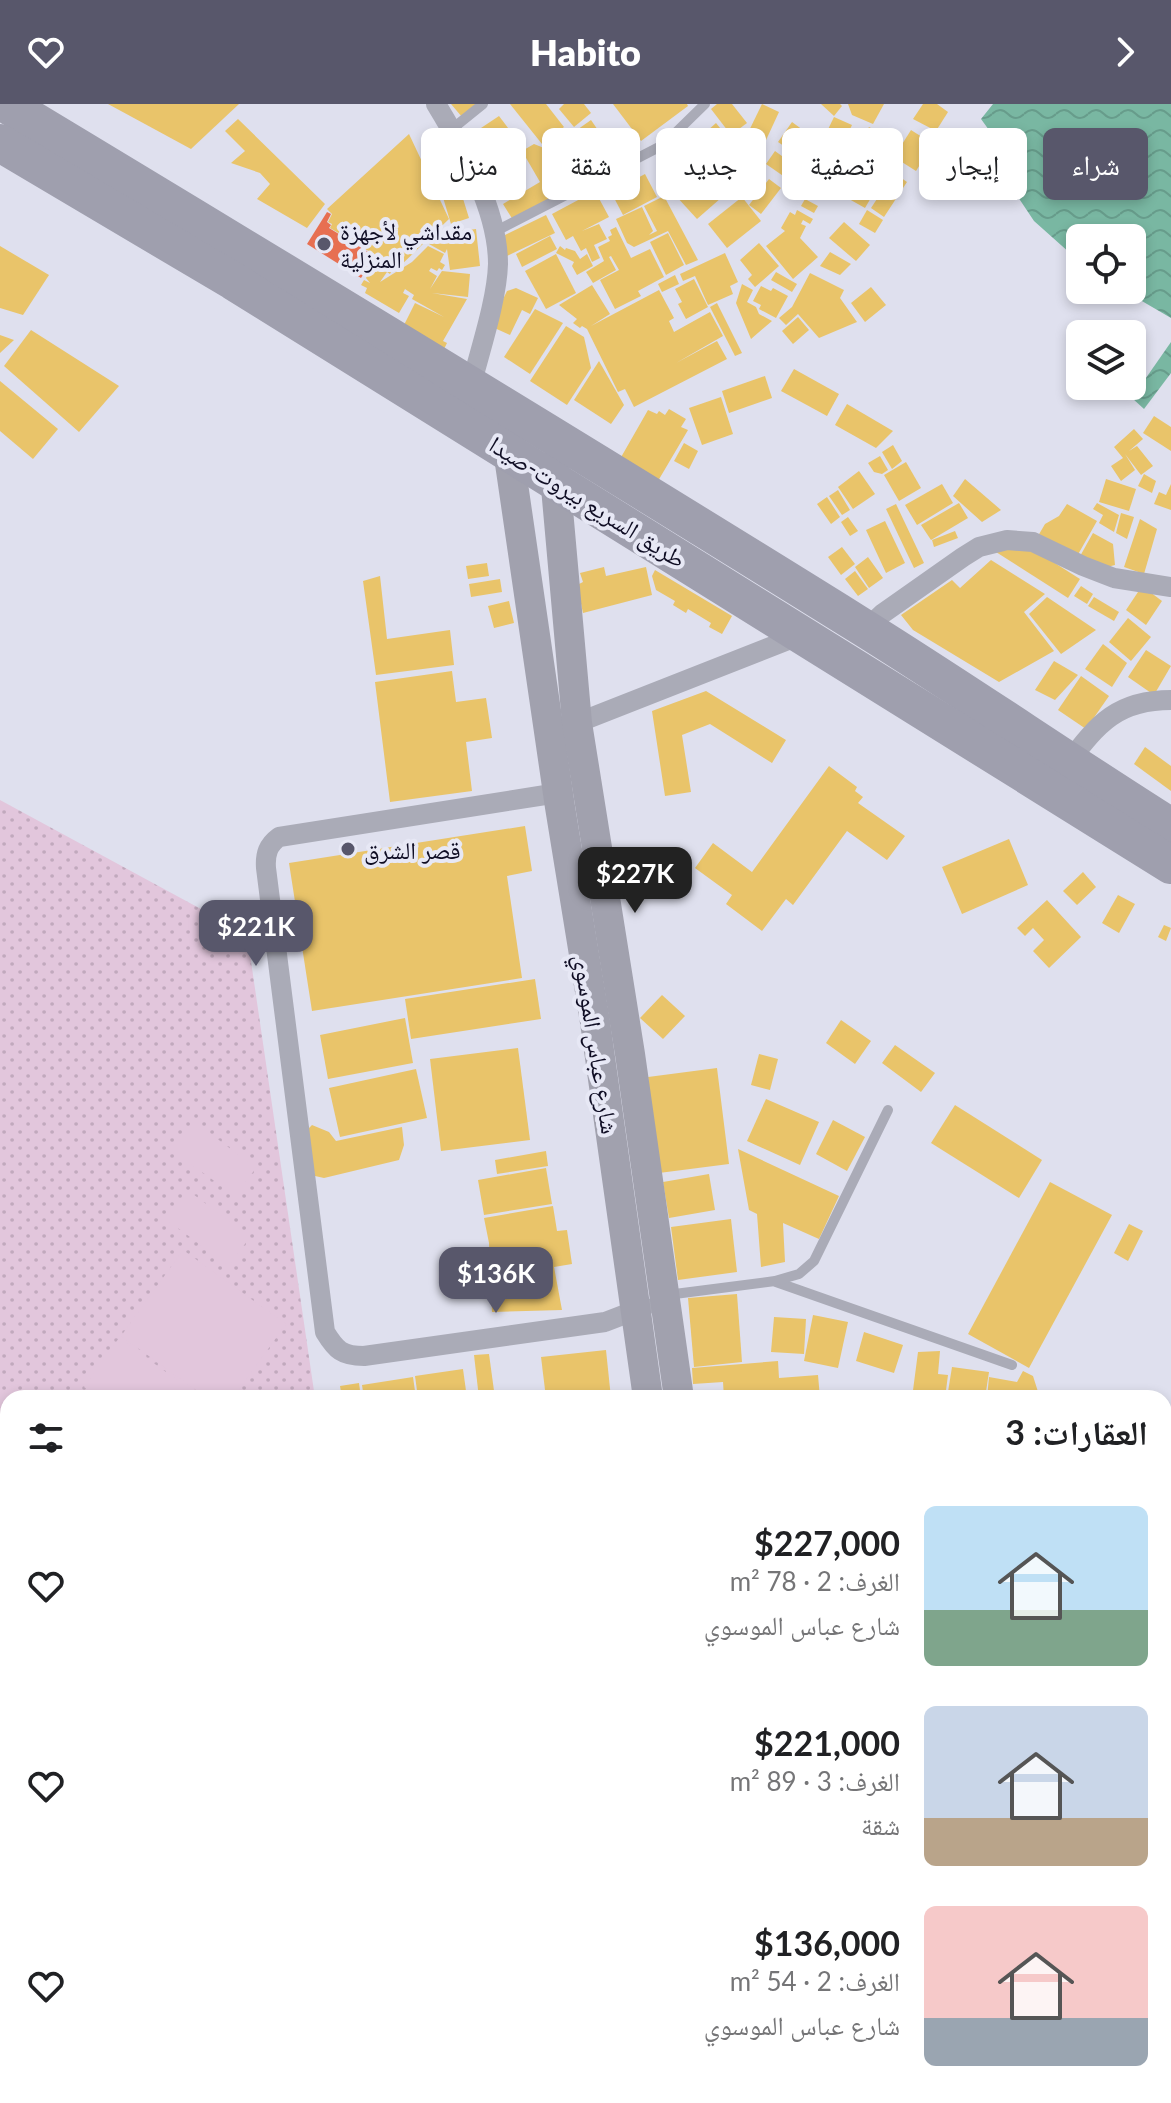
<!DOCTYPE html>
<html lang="ar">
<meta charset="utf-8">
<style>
body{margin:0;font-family:Lato,"Noto Naskh Arabic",sans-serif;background:#f2f2f2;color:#202124;direction:rtl;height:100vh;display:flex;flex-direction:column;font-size:30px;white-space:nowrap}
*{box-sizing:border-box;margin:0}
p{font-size:26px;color:#757577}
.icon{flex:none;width:44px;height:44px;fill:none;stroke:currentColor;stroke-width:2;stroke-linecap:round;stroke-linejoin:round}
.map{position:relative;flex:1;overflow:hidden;direction:ltr}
.side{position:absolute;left:0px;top:1286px;width:1172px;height:714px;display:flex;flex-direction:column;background:#fff;border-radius:24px 24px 0 0;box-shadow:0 4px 12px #0003;direction:rtl}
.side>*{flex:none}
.hud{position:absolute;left:24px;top:24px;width:1124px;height:72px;direction:rtl;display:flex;gap:16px}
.controls{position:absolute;left:1066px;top:120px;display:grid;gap:16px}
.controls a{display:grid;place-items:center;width:80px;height:80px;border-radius:12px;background:#fff;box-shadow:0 4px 12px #0003;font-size:40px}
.price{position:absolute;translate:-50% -68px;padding:0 18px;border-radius:16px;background:#58576b;color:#fff;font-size:26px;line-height:52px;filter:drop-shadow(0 2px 4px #0008)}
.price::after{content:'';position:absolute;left:50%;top:48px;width:24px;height:18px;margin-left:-12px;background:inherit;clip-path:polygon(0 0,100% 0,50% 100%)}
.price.selected{background:#222;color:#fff}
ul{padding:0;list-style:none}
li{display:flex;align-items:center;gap:24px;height:200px;padding:0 24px}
li span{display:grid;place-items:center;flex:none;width:224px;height:160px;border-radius:12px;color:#555}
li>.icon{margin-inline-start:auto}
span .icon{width:96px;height:96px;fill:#fffc;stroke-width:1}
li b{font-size:34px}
h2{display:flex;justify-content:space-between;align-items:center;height:96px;padding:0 24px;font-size:34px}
.tag{padding:0 28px;border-radius:12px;background:#fff;box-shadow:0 4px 12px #0003;font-size:28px;line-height:72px}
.tag.selected{background:#58576b;color:#fff}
header{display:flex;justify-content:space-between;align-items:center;height:104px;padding:0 24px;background:#58576b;color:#fff;font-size:36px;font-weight:800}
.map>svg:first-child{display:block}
</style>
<header><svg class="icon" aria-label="forward" viewBox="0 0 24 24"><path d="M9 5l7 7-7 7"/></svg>Habito<svg class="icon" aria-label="heart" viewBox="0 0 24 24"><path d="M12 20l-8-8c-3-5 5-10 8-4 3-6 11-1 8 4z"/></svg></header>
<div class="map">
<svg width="1171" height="1999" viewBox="0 0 1171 1999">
<defs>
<pattern id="green-dots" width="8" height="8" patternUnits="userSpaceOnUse" patternTransform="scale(2)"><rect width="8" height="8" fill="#e2c6dc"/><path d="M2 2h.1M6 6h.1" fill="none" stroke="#c1a9bd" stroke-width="1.8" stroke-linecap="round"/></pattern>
<pattern id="water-waves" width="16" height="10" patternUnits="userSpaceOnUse" patternTransform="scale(2)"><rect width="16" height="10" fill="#79b7a2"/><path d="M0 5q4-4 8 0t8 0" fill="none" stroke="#679c8b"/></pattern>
</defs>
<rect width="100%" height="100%" fill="#dfe0ee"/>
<polygon fill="url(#green-dots)" points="0,696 247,830 315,1294 8,1294 8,1992 658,1992 658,1999 0,1999"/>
<g fill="#e2c6dc">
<polygon points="195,1018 256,1064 235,1092 173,1047"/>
<polygon points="189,1087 250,1133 229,1162 167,1116"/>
<polygon points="183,1146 286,1220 233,1294 207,1294 121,1232"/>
<polygon points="119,1234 202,1294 99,1294 84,1283"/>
</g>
<g fill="url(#water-waves)">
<polygon points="993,0 1171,0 1171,214 1123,186 1132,186 1132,134 1080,134 1080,158 1034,117 1010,81 999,40 981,15"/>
<polygon points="1171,238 1171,269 1144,305 1132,294"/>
</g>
<g fill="#e9c46a">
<polygon points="108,0 239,0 191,45"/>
<polygon points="451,0 478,0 462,13"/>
<polygon points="510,0 546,0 564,23 542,40"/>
<polygon points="564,0 584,0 591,9 574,23 559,5"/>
<polygon points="613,0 687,0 688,2 641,37"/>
<polygon points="717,0 732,0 747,19 731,31 711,5"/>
<polygon points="762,0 779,8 761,47 743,39"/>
<polygon points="821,0 840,0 842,2 834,12"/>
<polygon points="848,0 884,0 873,20 852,11"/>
<polygon points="923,0 937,0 948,8 936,27 913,15"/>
<polygon points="499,12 521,41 498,57 478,26"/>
<polygon points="834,13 852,21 835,57 817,48"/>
<polygon points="238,15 325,100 307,124 257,95 270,80 260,69 231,59 245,47 225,27"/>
<polygon points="591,16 617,54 583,78 557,40"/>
<polygon points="792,18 811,32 797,51 778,38"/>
<polygon points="716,19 734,41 717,56 698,35"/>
<polygon points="869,23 884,31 875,47 860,38"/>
<polygon points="911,26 933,40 916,67 894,53"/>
<polygon points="409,30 449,115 398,164 394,162 390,170 387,168 380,178 412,158 428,142 444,150 440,158 445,161 442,166 439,164 437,167 431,164 429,167 437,172 430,185 442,167 470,170 468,193 432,189 467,195 443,237 447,239 444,245 403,223 415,199 444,213 412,195 414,191 405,185 403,189 409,192 399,209 365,189 367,184 361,181 364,176 370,179 366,174 371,164 376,166 382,155 330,124 332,120 328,118 332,110 327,105"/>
<polygon points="534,40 554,48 573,81 513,116 503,100 540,78 522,47"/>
<polygon points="854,43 869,52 846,91 831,82"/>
<polygon points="880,46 896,55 886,75 868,64"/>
<polygon points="775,47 797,63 789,76 766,60"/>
<polygon points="681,50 692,63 669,81 659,68"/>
<polygon points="749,52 762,68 747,80 734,65"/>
<polygon points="812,52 832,63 816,91 797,81"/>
<polygon points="511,57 519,72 490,88 482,73"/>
<polygon points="715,62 734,85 723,94 705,70"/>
<polygon points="865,69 878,77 869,91 872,92 865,104 849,95"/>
<polygon points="894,69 907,78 884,113 871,104"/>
<polygon points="645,70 657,93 623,111 611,88"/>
<polygon points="701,71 721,94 697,115 676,92"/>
<polygon points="443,75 448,89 460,85 469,114 451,120 438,77"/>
<polygon points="769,75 781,84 761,110 749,101"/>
<polygon points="595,87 609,113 582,127 599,120 607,135 594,141 600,154 592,158 586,144 581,147 573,132 566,136 552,110"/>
<polygon points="664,92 698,156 686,161 668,127 634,143 627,139 616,115 642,103 653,127 649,131 657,127 644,102"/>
<polygon points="742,93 761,117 727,144 708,120"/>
<polygon points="805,95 818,102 814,109 801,102"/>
<polygon points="797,106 813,115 810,120 803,116 801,120 806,122 800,134 818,153 793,175 766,142 785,127 781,124 790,108 795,111"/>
<polygon points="867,106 883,116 875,129 859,120"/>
<polygon points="546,111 555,129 507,152 499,134"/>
<polygon points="844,118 870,141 856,157 829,134"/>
<polygon points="616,123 631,154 650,145 664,173 638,187 641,192 615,205 600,176 619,166 611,152 609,153 616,166 593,179 586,168 604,157 598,143 610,137 608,133 612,131 610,126"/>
<polygon points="476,125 480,162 450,166 447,145 445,149 429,140 436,127 445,132 445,129"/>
<polygon points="668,129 684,161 666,171 650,138"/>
<polygon points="550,132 557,145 522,163 516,150"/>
<polygon points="759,139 779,162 755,183 748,175 752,171 740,156"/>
<polygon points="0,142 49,171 23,211 0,204"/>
<polygon points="560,142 565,146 566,144 575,147 580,155 587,150 593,162 577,171 572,162 574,158 556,149"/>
<polygon points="830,148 851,160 840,171 820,162"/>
<polygon points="725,149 738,178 730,182 733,190 708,201 695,172 683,177 680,170"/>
<polygon points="556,150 576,189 546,205 525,167"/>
<polygon points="776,168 797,180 792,188 771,176"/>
<polygon points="810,169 844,186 840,194 857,218 819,234 798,210 786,221 779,214 792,203"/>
<polygon points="675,171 679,180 662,188 658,180"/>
<polygon points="694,175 708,203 686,215 678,200 682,198 675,185"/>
<polygon points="742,180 753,186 747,198 756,203 759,210 772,217 751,235 736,199"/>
<polygon points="592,181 610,210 591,222 659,186 674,214 669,217 674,228 710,208 723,232 676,259 717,237 727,255 634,303 625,285 618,288 587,225 582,222 580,224 573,219 577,215 559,201"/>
<polygon points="761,182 771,187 773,184 788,192 776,214 759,205 761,201 753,197"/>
<polygon points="871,183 886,201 865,218 851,199"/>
<polygon points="516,184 538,194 530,210 522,206 510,231 490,222 507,187"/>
<polygon points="717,199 742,249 735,252 710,203"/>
<polygon points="535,205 563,219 530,270 504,253"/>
<polygon points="798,213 809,226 793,240 782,227"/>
<polygon points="566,222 584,233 591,264 567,301 530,277"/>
<polygon points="31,226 119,282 79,328 4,262"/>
<polygon points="0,231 14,236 0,249"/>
<polygon points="599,257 624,301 611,320 574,296"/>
<polygon points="794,265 839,290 827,312 781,287"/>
<polygon points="765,272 772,294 729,309 722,287"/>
<polygon points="0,277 58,325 33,355 0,327"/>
<polygon points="721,293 733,330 702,341 689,304"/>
<polygon points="847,300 893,327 876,344 835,321"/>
<polygon points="669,305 686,315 681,323 688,326 658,377 620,355 648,306 657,310 659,307 665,311"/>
<polygon points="1154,312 1171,323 1171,347 1143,329"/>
<polygon points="1134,325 1143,335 1129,347 1137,342 1153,362 1141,371 1125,350 1135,366 1121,377 1111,362 1123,354 1114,343"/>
<polygon points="684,339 698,347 689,365 674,357"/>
<polygon points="893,341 902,357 892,365 882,348"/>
<polygon points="880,352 888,366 882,370 874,368 868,359"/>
<polygon points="906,358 921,384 899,397 884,371"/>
<polygon points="859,367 875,390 853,405 838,383"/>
<polygon points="1144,370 1156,377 1152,389 1138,382"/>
<polygon points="965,375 1001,406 982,418 953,392"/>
<polygon points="1106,375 1136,385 1129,407 1099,398"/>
<polygon points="942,380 953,399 917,421 905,401"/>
<polygon points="1171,380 1171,406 1154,400 1159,388 1166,391"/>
<polygon points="838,386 850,406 842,411 829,392"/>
<polygon points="827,393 840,413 831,420 817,400"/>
<polygon points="959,399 968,414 931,436 921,421"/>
<polygon points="1097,399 1119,411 1114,428 1099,419 1103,411 1093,405"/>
<polygon points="896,400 924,459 914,464 886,405"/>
<polygon points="1067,400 1097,417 1076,454 1038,432 1045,420 1059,412"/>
<polygon points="1121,409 1134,413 1127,435 1116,429"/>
<polygon points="848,413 858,427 850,432 841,418"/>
<polygon points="1140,415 1157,425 1144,470 1124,463"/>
<polygon points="885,417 905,459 886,469 866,426"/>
<polygon points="955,427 958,434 934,443 932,436"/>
<polygon points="1093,429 1113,440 1115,461 1099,465 1079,454"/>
<polygon points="1020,437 1080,475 1068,494 996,448"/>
<polygon points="842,443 855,460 841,471 828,453"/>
<polygon points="868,453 883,474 869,484 855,463"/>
<polygon points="991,456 1045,490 1024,508 1054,547 999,578 913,526 901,511 952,476 960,484"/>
<polygon points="487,459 489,472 468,475 466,462"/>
<polygon points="604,463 606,472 646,463 652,491 583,509 577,481 583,478 580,469"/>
<polygon points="655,466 732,512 722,530 709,523 711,519 688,505 686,509 673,501 675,497 656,486 652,472"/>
<polygon points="855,467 868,485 858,492 845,475"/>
<polygon points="380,472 387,535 450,526 454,561 376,571 363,477"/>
<polygon points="500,475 502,488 471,493 469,480"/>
<polygon points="1081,482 1093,490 1087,500 1074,492"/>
<polygon points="1142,482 1162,497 1146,521 1126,506"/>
<polygon points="1047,493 1096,526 1061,550 1029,510"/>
<polygon points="1094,493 1119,508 1114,517 1088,502"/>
<polygon points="509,497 514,519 494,524 488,502"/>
<polygon points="1128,514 1151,533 1131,557 1109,538"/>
<polygon points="1103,540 1127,559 1112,583 1085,565"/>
<polygon points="1146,546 1171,562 1154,591 1128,573"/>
<polygon points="1054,557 1078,571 1055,596 1035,586"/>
<polygon points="452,567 456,598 486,594 492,634 466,638 472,687 390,698 375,578"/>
<polygon points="1081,572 1109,592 1086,625 1058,606"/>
<polygon points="706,587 786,636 772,659 710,620 682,631 691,688 665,692 652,607"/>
<polygon points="1145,643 1171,662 1171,687 1134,660"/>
<polygon points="829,662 857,683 855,687 863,693 858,699 905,732 887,756 847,727 793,801 786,795 762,827 726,800 732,791 695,764 713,739 752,768"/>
<polygon points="525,722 532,767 507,772 522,874 312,907 289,759"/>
<polygon points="1009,735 1028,781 962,810 942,763"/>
<polygon points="1083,768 1096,783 1077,801 1063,787"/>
<polygon points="1118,791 1135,800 1119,829 1102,819"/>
<polygon points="1047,796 1081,833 1049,864 1033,847 1044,836 1033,824 1025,832 1017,824"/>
<polygon points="1164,821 1171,824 1166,837 1158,833"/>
<polygon points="535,875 541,915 411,935 405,895"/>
<polygon points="662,891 685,912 663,935 640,914"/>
<polygon points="405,914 413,959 328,975 320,931"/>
<polygon points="841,916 871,937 855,960 826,939"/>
<polygon points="895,941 935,969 921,988 882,959"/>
<polygon points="518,944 530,1036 441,1047 430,955"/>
<polygon points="759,950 778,955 770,986 751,981"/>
<polygon points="717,964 729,1060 659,1069 648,973"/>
<polygon points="416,965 427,1014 340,1033 329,984"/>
<polygon points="766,995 819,1018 800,1061 747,1037"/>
<polygon points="955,1001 1042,1056 1019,1094 931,1039"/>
<polygon points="833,1016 865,1033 847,1067 816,1050"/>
<polygon points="312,1021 329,1028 336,1037 402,1023 404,1041 399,1056 324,1074 315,1072 306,1027"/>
<polygon points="738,1045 839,1092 819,1135 783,1119 785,1158 761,1163 757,1110 749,1106"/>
<polygon points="546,1047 548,1062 497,1070 495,1056"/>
<polygon points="546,1064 552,1100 484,1111 478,1076"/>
<polygon points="709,1070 715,1106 669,1114 663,1078"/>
<polygon points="1050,1078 1112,1111 1029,1264 968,1230"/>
<polygon points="553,1102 557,1127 567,1126 572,1160 554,1163 562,1206 492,1208 489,1139 484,1114"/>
<polygon points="731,1115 737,1168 678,1176 671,1123"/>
<polygon points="1129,1120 1143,1127 1128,1157 1114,1149"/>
<polygon points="737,1190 742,1258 694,1263 688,1194"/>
<polygon points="813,1211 848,1218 838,1264 804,1257"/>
<polygon points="774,1213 806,1215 804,1250 771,1248"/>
<polygon points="864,1228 903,1241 894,1269 856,1257"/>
<polygon points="606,1246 611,1294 546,1294 541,1253"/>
<polygon points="940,1247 938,1270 948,1271 945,1294 912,1294 918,1248"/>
<polygon points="489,1250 495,1294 479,1294 474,1251"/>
<polygon points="778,1257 779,1274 818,1271 820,1294 724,1294 723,1278 693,1280 692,1264"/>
<polygon points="952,1263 989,1268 985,1294 947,1294"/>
<polygon points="463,1265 467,1294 418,1294 415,1272"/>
<polygon points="1023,1267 1033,1272 1040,1294 987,1294 989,1273 1017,1278"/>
<polygon points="413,1273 416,1294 364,1294 362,1281"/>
<polygon points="359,1279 361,1294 342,1294 340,1282"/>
<polygon points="1164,1662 1171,1662 1171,1707 1165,1707"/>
<polygon points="706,1992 722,1992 724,1999 707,1999"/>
<polygon points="1014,1992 1021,1992 1034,1999 1010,1999"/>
<polygon points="1028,1992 1087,1992 1089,1999 1040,1999"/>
</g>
<polygon fill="#e76f51" points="327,108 331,110 327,118 331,121 329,124 375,152 361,174 307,140"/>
<polygon fill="#c4cadd" points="205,1992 298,1992 294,1999 201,1999"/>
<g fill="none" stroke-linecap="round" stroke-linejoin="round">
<g stroke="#aaabb7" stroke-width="10">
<polyline points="452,25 483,0"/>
<polyline points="496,127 663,41 705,0"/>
<polyline points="776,1178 1012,1261"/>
<polyline points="667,1191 775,1177 799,1170 814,1157 888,1006"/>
<polyline points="0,1965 8,1970"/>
<polyline points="46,1992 58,1999"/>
<polyline points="314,1999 317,1992"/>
</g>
<g stroke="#aaabb7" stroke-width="20">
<path d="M436 0C464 46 498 106 498 160 497 196 480 246 471 282"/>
<polyline points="866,525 882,510 963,453 979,443 1007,436 1033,438 1083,462 1114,474 1171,483"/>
<polyline points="577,619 801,531"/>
<path d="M1068 659C1098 619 1118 596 1171 596"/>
<path d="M558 689 279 733C268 741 265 750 266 764L325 1228C336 1246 342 1252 364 1252L605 1218 644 1203"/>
<polyline points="1164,1888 1171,1875"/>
<polyline points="1126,1992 1127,1999"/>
</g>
<g stroke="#a1a1ae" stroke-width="30">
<polyline points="506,332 560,703 595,918 648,1294"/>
<polyline points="554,361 577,619 630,950 679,1294"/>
<polyline points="1164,1737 1171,1737"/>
<polyline points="744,1992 745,1999"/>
<polyline points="774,1992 775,1999"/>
<polyline points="882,1992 894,1999"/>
<polyline points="945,1992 956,1999"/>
<polyline points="816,1999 823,1992"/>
</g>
<g stroke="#9f9fae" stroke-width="38">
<path d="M6 0C293 173 580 347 864 524 968 589 1068 658 1171 723"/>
<polyline points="0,39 233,177 1171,761"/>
</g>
</g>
<g fill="#58576b" stroke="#e7e8f5" stroke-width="3">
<circle cx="324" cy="140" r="8"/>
<circle cx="348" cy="745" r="8"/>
</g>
<g text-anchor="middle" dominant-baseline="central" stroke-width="8" stroke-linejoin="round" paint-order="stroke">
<g font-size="24" fill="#0f0d24" stroke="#e7e8f5" text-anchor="start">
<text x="340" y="126">مقداشي لأجهزة<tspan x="340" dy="28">المنزلية</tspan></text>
<text x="364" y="745">قصر الشرق</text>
</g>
<g font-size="24" fill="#0f0d24" stroke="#e7e8f5">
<text transform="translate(588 397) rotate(32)">طريق السريع بيروت-صيدا</text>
<text transform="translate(597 940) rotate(81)">شارع عباس الموسوي</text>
</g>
</g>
</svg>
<div class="controls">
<a><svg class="icon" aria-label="locate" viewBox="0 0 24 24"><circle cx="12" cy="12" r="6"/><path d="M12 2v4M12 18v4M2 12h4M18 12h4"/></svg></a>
<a><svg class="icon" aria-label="layers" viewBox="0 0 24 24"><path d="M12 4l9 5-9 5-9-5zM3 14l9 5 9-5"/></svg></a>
</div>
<b class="price selected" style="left:635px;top:811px">$227K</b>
<b class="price" style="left:256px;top:864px">$221K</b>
<b class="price" style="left:496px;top:1211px">$136K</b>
<div class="hud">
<a class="tag selected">شراء</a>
<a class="tag">إيجار</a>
<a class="tag">تصفية</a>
<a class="tag">جديد</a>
<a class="tag">شقة</a>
<a class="tag">منزل</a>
</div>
<section class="side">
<h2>العقارات: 3<svg class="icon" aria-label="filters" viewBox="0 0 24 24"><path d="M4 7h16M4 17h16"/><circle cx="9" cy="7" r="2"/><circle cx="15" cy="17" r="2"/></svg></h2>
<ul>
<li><span style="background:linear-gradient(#bfe0f5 65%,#7fa58c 0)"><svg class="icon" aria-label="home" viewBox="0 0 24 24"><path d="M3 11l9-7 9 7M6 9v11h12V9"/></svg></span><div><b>$227,000</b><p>الغرف: 2 · 78 m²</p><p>شارع عباس الموسوي</p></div><svg class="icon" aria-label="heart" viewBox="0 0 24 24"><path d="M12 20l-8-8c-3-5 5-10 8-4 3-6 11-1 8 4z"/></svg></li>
<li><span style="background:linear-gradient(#c9d6e8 70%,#b9a48a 0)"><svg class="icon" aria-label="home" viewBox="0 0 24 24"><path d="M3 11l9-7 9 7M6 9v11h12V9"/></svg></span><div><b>$221,000</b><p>الغرف: 3 · 89 m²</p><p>شقة</p></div><svg class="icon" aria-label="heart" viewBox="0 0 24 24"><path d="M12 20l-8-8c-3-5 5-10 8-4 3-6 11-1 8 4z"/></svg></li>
<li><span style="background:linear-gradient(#f6c9c9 70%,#9aa5b1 0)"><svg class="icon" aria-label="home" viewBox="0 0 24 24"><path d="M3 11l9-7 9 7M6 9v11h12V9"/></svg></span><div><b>$136,000</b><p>الغرف: 2 · 54 m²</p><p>شارع عباس الموسوي</p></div><svg class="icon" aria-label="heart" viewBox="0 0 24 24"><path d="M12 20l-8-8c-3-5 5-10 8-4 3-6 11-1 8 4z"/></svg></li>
</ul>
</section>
</div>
